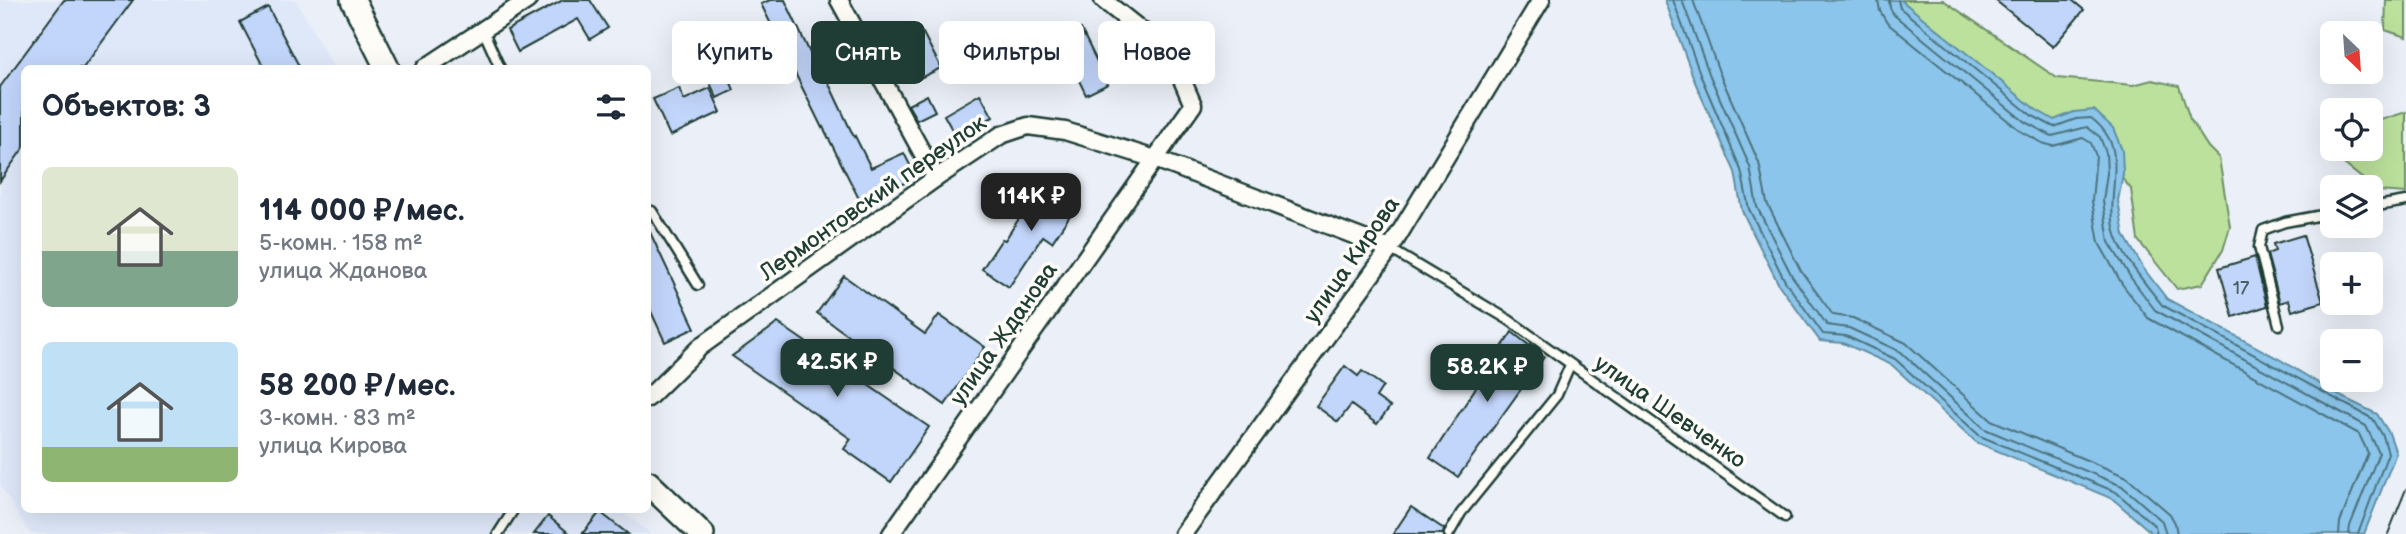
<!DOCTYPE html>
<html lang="ru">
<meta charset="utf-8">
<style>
body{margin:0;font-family:"Balsamiq Sans",sans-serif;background:#f6f6f7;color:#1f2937;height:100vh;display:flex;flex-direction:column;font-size:26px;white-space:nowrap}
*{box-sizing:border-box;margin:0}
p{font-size:23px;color:#747a83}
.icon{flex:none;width:38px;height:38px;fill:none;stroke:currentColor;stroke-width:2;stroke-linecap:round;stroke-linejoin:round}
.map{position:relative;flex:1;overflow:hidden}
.side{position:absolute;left:21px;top:65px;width:630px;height:448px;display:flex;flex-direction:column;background:#fff;border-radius:10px;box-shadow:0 7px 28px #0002}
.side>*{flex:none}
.hud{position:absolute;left:672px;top:21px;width:665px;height:63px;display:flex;gap:14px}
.needle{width:46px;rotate:155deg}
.controls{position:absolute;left:2320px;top:21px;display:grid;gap:14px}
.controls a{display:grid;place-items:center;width:63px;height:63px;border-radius:10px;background:#fff;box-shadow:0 7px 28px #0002;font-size:35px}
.price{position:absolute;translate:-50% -60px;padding:0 16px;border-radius:14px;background:#1f3d34;color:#fff;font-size:23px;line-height:46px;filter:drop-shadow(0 2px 4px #0008)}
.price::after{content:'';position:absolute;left:50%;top:42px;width:21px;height:16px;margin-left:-10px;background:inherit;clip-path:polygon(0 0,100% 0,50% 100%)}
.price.selected{background:#222;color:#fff}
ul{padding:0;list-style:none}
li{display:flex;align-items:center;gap:21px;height:175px;padding:0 21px}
li span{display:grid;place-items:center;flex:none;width:196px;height:140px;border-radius:10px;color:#555}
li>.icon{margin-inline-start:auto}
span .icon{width:84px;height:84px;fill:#fffc;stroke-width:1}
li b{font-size:30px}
h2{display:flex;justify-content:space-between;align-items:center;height:84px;padding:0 21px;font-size:30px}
.tag{padding:0 24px;border-radius:10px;background:#fff;box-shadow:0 7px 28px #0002;font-size:24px;line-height:63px}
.tag.selected{background:#1f3d34;color:#fff}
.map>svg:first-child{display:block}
</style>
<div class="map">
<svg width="2406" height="534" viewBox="0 0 2406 534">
<rect width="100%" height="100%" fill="#ebf0f8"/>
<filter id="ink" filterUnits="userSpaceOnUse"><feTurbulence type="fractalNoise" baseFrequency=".0143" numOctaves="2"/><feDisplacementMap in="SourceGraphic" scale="14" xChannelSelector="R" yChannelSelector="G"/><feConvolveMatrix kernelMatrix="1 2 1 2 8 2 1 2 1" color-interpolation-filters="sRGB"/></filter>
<g filter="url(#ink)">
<polygon fill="#dfe8f9" points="0,0 296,0 334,68 24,68 24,509 619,509 651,534 30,534 0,485"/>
<g fill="#bce19c" stroke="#6e8f68" stroke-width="2">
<polygon points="1879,0 1943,0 2057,78 2133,85 2152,80 2179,86 2190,119 2208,147 2219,158 2230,227 2223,250 2202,284 2177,289 2138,240 2131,189 2110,163"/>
<polygon points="2386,0 2406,0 2406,37 2385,30"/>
<polygon points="2406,112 2406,193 2378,191 2339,160 2339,149 2371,149 2371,123"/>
</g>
<polygon fill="#8cc5eb" stroke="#608fa2" stroke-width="2" points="1665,0 1901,0 2035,109 2054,120 2074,112 2094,110 2113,128 2122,150 2123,174 2118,201 2124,235 2144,269 2167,299 2279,359 2338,395 2377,414 2389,433 2396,453 2364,534 2153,534 2113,499 1976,442 1892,365 1843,343 1820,341 1779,285 1742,211 1735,172 1695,82"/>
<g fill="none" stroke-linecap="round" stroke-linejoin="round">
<g stroke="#4b737d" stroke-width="2">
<polyline points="1673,0 1702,79 1741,170 1749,209 1785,281 1823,334 1846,336 1895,359 1980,436 2116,492 2155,526 2157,534"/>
<polyline points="1682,0 1710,76 1750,167 1757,207 1792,276 1827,325 1849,328 1901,352 1985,429 2122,486 2162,521 2166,534"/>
<polyline points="1693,0 1719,72 1759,163 1767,203 1801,271 1833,315 1853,318 1906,343 1991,420 2127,477 2170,514 2175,523 2177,534"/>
<polyline points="1878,0 1880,11 1887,23 2022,132 2042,143 2053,146 2083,138 2091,143 2096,156 2092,201 2099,243 2122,284 2148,318 2359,434 2368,453 2340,522 2339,534"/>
<polyline points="1889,0 1890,8 1894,15 2025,122 2052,136 2087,127 2100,137 2106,153 2107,173 2103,201 2109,242 2131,278 2155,310 2366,426 2379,453 2350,526 2349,534"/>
<path d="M1898 0 1900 8 2031 115 2054 127 2076 119 2091 118C2135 151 2101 194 2117 238 2125 260 2148 287 2162 305L2373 419 2383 436 2388 453 2358 534"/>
</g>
</g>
<g fill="#c2d5fa" stroke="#1f3d34" stroke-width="2">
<polygon points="64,0 133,0 83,68 24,68 24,147 0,181 0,87"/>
<polygon points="563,0 590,0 608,28 590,39 578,19 518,52 507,30"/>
<polygon points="770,0 785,0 818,70 822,69 854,137 855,136 871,168 904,153 916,177 862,205 823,127 822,128 761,4"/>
<polygon points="1995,0 2072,0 2084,10 2053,47"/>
<polygon points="268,7 300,68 264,68 240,22"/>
<polygon points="1081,29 1108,84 1086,95 1059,39"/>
<polygon points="923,33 941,68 916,80 904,56 909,54 903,43"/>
<polygon points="727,73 734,90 717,98 709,81"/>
<polygon points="679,88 684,100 710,88 721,112 670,136 653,99"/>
<polygon points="980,94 993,117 956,137 944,115"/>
<polygon points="927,95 935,111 917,120 908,105"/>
<polygon points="1049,183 1079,202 1052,242 1043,236 1009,287 982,269 1002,239 1005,240 1039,188 1044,191"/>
<polygon points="648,228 695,328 665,342 648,305"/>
<polygon points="2303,235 2323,302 2292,311 2289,300 2280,303 2267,254 2275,251 2273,244"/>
<polygon points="2255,257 2267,306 2233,317 2219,268"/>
<polygon points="844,276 925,334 939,315 985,347 945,405 817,313"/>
<polygon points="778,323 929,427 891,482 844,449 851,439 732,356"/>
<polygon points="1512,332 1544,357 1458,477 1430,458"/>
<polygon points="1345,366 1358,376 1362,371 1383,386 1376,397 1390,407 1377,424 1351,405 1338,422 1316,406"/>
<polygon points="1411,507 1444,529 1443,534 1393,534"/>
<polygon points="600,512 628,534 582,534"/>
<polygon points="548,516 570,534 534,534"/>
</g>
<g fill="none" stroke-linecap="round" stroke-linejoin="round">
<defs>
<g id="lane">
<polyline points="483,30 500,68"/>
<polyline points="2371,207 2406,201"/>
<polyline points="648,210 652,211 698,285"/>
<polyline points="1390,249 1509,320 1785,517"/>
<polyline points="2279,325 2259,247 2263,230 2285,222 2333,213"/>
<polyline points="498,534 514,509"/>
<polyline points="1449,534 1461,513 1557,395 1570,365"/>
</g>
<g id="street">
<polyline points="839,0 936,178"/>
<polyline points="425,68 528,0"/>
<polyline points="648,398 700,347 936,178 1001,135 1028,126 1065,131 1155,159 1390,249"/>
<polyline points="891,534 1193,105 1171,54 1103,0"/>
<polyline points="1183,534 1390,249 1541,0"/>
</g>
<g id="secondary">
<polyline points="353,0 387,68"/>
<polyline points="648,483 702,534"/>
</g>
</defs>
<use href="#lane" stroke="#1f3d34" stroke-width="13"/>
<use href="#street" stroke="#1f3d34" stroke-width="21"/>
<use href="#secondary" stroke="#1f3d34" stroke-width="28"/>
<use href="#lane" stroke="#fdfcf7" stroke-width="8"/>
<use href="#street" stroke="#fdfcf7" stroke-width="16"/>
<use href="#secondary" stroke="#fdfcf7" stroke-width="23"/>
<polyline stroke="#1f3d34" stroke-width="2" points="2388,534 2406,489"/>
</g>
</g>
<g text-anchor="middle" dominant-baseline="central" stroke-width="7" stroke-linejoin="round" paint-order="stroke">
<g font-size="19" fill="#486366">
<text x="2241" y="288">17</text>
</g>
<g font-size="23" fill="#1f3d34" stroke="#fdfcf7">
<text transform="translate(873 198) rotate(-35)">Лермонтовский переулок</text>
<text transform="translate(1352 260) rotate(-55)">улица Кирова</text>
<text transform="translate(1004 334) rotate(-55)">улица Жданова</text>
<text transform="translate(1670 412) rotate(35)">улица Шевченко</text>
</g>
</g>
</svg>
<div class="controls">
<a><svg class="needle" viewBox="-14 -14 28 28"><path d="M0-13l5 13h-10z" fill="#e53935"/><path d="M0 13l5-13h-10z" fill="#747a83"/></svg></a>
<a><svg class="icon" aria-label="locate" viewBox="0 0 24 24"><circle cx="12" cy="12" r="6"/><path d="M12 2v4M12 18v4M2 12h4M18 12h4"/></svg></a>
<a><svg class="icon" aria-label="layers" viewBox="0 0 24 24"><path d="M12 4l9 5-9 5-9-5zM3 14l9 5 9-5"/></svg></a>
<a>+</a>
<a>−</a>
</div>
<b class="price selected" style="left:1031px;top:233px">114K ₽</b>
<b class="price" style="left:837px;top:399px">42.5K ₽</b>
<b class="price" style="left:1487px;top:404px">58.2K ₽</b>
<div class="hud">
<a class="tag">Купить</a>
<a class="tag selected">Снять</a>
<a class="tag">Фильтры</a>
<a class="tag">Новое</a>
</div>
<section class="side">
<h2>Объектов: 3<svg class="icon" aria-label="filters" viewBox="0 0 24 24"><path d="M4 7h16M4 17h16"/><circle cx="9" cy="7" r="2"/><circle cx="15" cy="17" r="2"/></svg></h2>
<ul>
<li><span style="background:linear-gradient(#dfe7d0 60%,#7fa58c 0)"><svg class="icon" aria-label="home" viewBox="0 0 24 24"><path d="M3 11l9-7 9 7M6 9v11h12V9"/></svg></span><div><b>114 000 ₽/мес.</b><p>5-комн. · 158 m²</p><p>улица Жданова</p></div></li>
<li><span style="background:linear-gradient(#bfe0f5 75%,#8fb573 0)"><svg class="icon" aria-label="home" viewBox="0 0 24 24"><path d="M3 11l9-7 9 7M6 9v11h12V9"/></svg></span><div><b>58 200 ₽/мес.</b><p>3-комн. · 83 m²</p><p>улица Кирова</p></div></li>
</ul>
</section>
</div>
